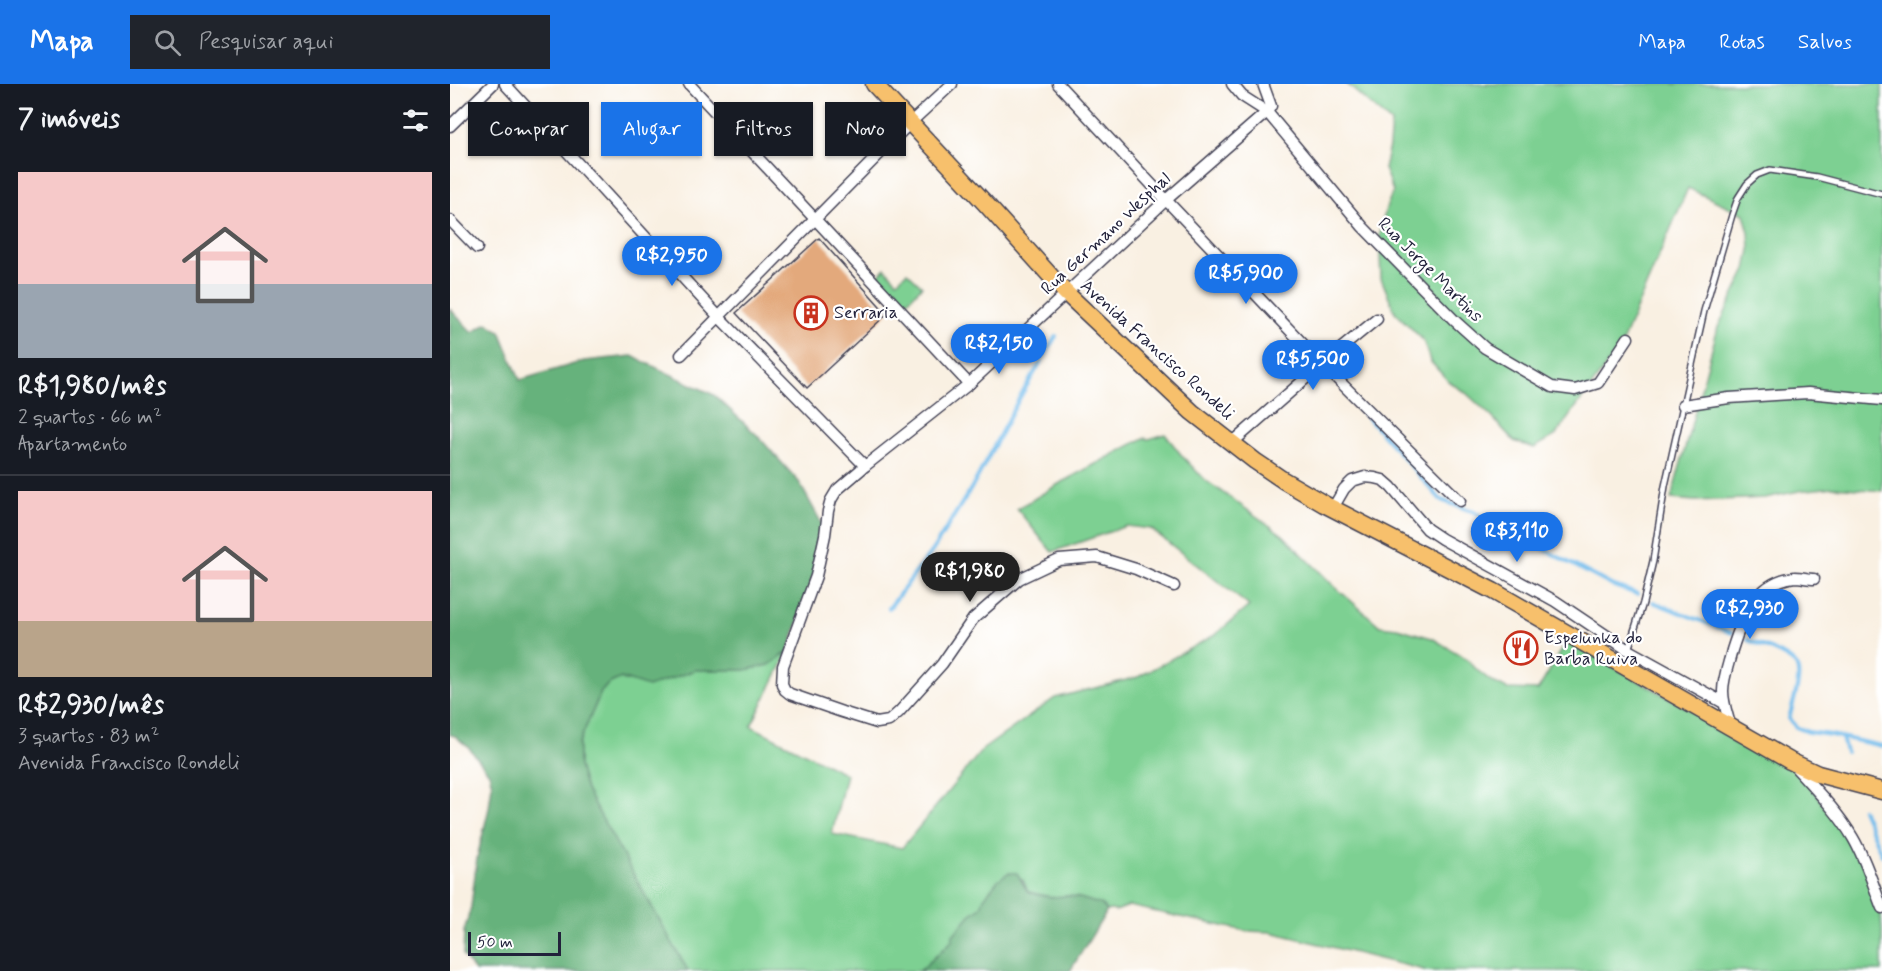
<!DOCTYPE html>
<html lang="pt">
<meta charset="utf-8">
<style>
body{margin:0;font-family:Mynerve,sans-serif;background:#20242c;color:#f1f3f6;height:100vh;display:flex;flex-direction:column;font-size:22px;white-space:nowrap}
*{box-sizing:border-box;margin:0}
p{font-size:20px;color:#9ea1a6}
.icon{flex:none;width:33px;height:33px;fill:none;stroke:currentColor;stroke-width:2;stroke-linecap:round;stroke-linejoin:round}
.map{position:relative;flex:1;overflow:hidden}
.panel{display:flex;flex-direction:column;background:#171b24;width:450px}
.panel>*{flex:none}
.banner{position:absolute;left:18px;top:18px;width:570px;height:54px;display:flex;gap:12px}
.scale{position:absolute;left:18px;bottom:15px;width:93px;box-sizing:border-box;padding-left:6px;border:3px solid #22223b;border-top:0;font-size:16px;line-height:21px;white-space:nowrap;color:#22223b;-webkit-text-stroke:4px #fff;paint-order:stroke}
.price{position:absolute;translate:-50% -51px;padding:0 14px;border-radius:21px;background:#1a73e8;color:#fff;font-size:20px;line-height:39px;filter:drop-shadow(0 2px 3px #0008)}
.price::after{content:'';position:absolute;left:50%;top:36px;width:18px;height:14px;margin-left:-9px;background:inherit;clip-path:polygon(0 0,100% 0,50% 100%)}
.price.on{background:#222;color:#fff}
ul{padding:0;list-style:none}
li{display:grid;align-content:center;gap:12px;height:318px;padding:0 18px}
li+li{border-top:2px solid #363941}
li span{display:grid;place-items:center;height:186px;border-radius:0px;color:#555}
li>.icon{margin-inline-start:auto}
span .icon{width:108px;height:108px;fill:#fffc;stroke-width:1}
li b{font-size:26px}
h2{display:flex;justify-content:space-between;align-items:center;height:72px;padding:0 18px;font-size:26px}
.chip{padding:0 21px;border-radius:0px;background:#171b24;box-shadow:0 2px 4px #0004;font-size:21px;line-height:54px}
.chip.on{background:#1a73e8;color:#fff}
header{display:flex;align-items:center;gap:36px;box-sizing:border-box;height:84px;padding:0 30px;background:#1a73e8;color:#fff}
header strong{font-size:28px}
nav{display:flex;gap:33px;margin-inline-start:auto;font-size:21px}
.search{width:420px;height:54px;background:#20242c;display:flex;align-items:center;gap:15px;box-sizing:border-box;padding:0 21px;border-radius:0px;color:#9ea1a6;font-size:22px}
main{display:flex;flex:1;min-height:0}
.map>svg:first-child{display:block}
</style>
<header>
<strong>Mapa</strong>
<div class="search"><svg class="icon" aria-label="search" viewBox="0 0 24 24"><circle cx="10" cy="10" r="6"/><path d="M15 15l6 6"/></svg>Pesquisar aqui</div>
<nav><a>Mapa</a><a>Rotas</a><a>Salvos</a></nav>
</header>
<main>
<section class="panel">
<h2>7 imóveis<svg class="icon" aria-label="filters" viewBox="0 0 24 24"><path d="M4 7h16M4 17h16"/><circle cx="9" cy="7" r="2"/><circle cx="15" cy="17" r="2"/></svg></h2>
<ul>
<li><span style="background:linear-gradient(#f6c9c9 60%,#9aa5b1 0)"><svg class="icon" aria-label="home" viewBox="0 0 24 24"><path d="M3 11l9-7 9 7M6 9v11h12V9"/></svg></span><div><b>R$1,980/mês</b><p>2 quartos · 66 m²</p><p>Apartamento</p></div></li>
<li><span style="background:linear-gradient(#f6c9c9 70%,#b9a48a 0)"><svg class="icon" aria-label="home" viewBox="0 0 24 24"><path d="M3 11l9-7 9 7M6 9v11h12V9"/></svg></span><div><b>R$2,930/mês</b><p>3 quartos · 83 m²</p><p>Avenida Francisco Rondeli</p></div></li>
</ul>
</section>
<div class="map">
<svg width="1432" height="887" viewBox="0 0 1432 887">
<rect width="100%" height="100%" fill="#fff"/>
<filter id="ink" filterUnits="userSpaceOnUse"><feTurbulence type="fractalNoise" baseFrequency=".0167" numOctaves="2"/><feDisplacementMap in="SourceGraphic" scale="12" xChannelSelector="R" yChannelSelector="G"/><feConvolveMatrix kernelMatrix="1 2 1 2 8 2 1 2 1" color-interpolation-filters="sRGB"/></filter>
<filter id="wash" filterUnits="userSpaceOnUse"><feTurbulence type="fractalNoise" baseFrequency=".008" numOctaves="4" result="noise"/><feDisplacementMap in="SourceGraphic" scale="24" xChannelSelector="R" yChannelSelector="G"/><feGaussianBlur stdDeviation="1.35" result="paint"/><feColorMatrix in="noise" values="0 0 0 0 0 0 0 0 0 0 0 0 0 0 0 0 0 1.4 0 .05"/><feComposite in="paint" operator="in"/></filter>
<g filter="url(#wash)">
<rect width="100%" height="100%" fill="#f9f0e2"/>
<g fill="#7dd092" stroke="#507966" stroke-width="1.5">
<polygon points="897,0 1432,0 1432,407 1383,403 1349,407 1315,414 1245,417 1221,415 1268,243 1296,186 1300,166 1299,148 1294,130 1238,104 1170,263 1105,352 1084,364 1064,357 1041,332 1016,309 999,298 980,277 973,256 945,228 931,194 929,153 936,124 943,107 934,85 939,62 941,39"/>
<polygon points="435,184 447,197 457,188 472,202 454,221 425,195"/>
<polygon points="715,350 733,373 755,396 833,451 883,501 930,542 947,544 982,554 1017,575 1027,586 1041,597 1057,605 1088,606 1117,557 1351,687 1378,728 1415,776 1429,804 1432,847 1432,887 978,887 821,848 796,847 679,822 666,827 660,826 657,827 656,825 620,812 600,813 578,808 573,796 549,796 535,814 531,823 520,831 502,857 470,887 238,887 136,706 129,682 129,659 151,608 158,600 171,594 174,596 221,595 245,586 295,586 319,581 339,567 301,642 396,690 382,750 452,764 532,666 605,614 688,593 765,551 799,522 701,445 676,442 602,468 567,425 612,398 694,354 699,355"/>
</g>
<g fill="#66b27c" stroke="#446a5c" stroke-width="1.5">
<path d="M0 225 22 248C29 246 31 241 37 239L50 247 70 296 134 277 182 272 264 311 307 351 349 398 377 449 339 567 319 581 295 586H245L198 603 171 594 158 600 151 608 129 659V682L136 706 238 887H25L13 872 14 847 21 823 27 774 39 724 42 700 39 689 19 664 5 652 0 651Z"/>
<polygon points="558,789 567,789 578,808 600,813 620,812 630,814 652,821 657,827 620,887 470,887 502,857 503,851 520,831 531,823 534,814 548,796"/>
</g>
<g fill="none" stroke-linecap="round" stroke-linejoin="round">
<g stroke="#73bdec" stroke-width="4">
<polyline points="913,328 991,416 1022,427 1161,501 1187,510"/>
<polyline points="1203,518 1282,549"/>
<polyline points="439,524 483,466 525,398 569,315 606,252"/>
<path d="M1298 556C1309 561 1343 572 1347 583 1352 596 1342 621 1339 635L1346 643 1358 648 1381 651 1432 662"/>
<polyline points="1392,654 1396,668"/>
<polyline points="1412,725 1432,771"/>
</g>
</g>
<g id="blocks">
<polygon fill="#e3a97b" points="369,154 437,230 357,304 286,229"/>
</g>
</g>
<g filter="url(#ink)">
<use href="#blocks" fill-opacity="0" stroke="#424154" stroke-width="1.5"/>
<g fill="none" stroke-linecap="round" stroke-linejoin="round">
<defs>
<polyline id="service" points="1178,566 1193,519 1203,477 1215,402 1254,227 1282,131 1288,114 1297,100 1307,91 1320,86 1367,93 1432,110"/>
<g id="minor">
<polyline points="55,0 269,233 415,382"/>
<polyline points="239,0 519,300"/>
<polyline points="608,0 716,116 872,280 1010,417"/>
<polyline points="782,0 792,12 817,28 913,143 1005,237 1035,264 1102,303 1125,306 1148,299 1178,254"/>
<polyline points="0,42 43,0"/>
<polyline points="0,136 27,164"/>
<polyline points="231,271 460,39 502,0"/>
<polyline points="1233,321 1279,314 1358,309 1432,316"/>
<polyline points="782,359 872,280 927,235"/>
<polyline points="883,424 894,405 902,397 915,393 925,394 933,396 941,403 977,445 992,455 1105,517 1178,566 1274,619"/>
<polyline points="724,502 686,485 647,473 609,476 569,495 523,535 492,580 449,628 439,637 427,639 392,628 340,610 335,606 332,600 333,582 366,492 375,451 378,427 381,416 387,406 415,382 519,300 716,116 817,28 821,22 813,0"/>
<path d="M1281 644C1278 632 1273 620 1273 607 1273 594 1279 579 1282 566 1292 534 1306 497 1345 493 1351 493 1358 495 1364 495"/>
<path d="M1346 684C1366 706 1388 728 1403 754 1416 776 1423 801 1432 824"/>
</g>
<polyline id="primary" points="424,0 535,119 615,208 742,328 805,377 833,396 874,420 1043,507 1340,677 1368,690 1432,707"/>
</defs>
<use href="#service" stroke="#424154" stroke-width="8"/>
<use href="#minor" stroke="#424154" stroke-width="13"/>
<use href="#primary" stroke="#424154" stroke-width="19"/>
<use href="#service" stroke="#fff" stroke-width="5"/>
<use href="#minor" stroke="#fff" stroke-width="10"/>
<use href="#primary" stroke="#f7c06c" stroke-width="16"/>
</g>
</g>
<defs>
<symbol id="building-ring" viewBox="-11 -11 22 22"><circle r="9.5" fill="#fff" stroke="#c8321e" stroke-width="1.5"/><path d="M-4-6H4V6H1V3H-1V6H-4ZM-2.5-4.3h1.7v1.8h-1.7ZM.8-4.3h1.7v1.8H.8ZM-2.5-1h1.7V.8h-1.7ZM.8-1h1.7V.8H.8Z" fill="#c8321e"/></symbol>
<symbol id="restaurant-ring" viewBox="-11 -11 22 22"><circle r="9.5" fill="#fff" stroke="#c8321e" stroke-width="1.5"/><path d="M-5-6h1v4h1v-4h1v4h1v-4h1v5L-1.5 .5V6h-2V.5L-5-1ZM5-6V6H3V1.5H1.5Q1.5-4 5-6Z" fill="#c8321e"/></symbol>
</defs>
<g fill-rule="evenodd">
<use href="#building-ring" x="342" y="210" width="38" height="38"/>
<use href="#restaurant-ring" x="1052" y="545" width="38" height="38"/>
</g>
<g text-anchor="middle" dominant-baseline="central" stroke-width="4.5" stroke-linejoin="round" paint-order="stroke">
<g font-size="18" fill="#22223b" stroke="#fff">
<text transform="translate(656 150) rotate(-43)">Rua Germano Wesphal</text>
<text transform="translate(980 186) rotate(45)">Rua Jorge Martins</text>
<text transform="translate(707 266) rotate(42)">Avenida Francisco Rondeli</text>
</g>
<g font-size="18" fill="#22223b" stroke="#fff" text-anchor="start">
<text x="384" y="229">Serraria</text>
<text x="1094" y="554">Espelunka do<tspan x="1094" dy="21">Barba Ruiva</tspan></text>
</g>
</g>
</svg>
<div class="scale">50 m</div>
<b class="price" style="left:222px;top:203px">R$2,950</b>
<b class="price" style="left:796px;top:221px">R$5,900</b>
<b class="price" style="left:549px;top:291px">R$2,150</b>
<b class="price" style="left:863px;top:307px">R$5,500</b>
<b class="price" style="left:1067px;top:479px">R$3,110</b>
<b class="price on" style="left:520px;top:519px">R$1,980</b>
<b class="price" style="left:1300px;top:556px">R$2,930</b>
<div class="banner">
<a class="chip">Comprar</a>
<a class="chip on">Alugar</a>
<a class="chip">Filtros</a>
<a class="chip">Novo</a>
</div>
</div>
</main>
